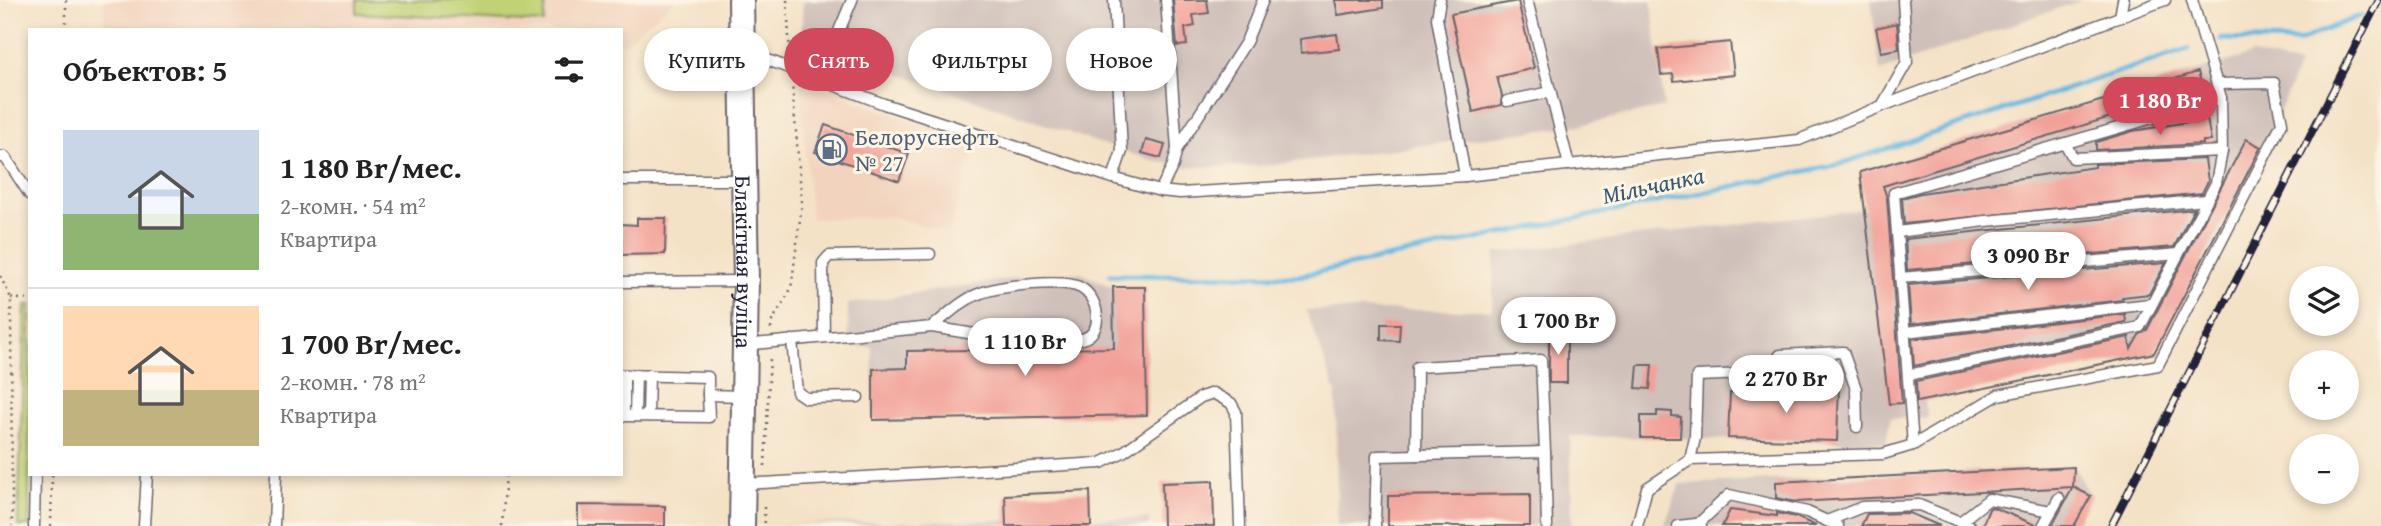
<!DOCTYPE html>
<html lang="ru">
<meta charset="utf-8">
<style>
body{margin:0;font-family:"Gentium Book Plus",serif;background:#f2f2f2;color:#222;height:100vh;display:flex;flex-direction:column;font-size:26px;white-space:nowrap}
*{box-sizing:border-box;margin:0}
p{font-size:23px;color:#767676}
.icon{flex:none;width:38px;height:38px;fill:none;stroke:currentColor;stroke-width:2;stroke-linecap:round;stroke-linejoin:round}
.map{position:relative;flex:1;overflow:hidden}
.side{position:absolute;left:28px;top:28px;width:595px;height:448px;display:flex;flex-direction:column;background:#fff;border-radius:0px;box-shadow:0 4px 10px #0003}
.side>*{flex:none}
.banner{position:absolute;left:644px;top:28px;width:665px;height:63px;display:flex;gap:14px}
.fabs{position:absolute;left:2289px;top:266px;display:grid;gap:14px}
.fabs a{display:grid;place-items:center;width:70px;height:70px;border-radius:50%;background:#fff;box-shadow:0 4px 10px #0003;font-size:35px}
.price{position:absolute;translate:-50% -60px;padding:0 16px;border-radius:24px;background:#fff;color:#222;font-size:23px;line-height:46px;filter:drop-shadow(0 2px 4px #0008)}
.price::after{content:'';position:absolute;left:50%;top:42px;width:21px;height:16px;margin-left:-10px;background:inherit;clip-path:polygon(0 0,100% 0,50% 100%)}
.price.on{background:#d1495b;color:#fff}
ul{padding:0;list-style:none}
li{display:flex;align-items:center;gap:21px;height:175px;padding:0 35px}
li+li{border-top:2px solid #e0e0e0}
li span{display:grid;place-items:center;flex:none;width:196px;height:140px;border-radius:0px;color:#555}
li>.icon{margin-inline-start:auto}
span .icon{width:84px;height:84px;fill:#fffc;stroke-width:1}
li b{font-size:30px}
h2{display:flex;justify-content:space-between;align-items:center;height:84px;padding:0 35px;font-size:30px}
.pill{padding:0 24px;border-radius:32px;background:#fff;box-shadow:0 4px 10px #0003;font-size:24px;line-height:63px}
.pill.on{background:#d1495b;color:#fff}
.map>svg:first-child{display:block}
</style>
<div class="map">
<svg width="2381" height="526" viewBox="0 0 2381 526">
<rect width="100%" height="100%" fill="#fcf5e5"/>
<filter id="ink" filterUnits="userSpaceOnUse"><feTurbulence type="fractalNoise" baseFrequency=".0143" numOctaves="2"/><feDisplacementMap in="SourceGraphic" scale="14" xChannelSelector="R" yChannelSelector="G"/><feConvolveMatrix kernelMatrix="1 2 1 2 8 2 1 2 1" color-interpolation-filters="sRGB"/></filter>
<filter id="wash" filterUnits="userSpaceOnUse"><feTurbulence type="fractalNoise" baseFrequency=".00686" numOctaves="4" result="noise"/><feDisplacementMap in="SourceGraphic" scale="28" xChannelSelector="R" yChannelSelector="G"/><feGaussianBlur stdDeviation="1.57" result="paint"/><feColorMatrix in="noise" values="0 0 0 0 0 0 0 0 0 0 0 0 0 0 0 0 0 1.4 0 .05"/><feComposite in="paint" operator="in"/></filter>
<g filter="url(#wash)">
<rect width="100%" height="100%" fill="#f4e2c7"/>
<g fill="#f2d4be">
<polygon points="104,0 675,0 621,46 621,30 103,30"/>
<polygon points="800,82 975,143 949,233 892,217 811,219"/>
</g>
<g fill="#cfc0ba">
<polygon points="803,0 1651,0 1664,107 1581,125 1263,166 1188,167 1158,162 1122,151 801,40"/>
<polygon points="1871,0 2082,0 1880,71"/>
<polygon points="2253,54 2299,65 2264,148 2154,353 1925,401 1928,418 1890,418 1886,443 1570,436 1572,526 1337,526 1336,392 1306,310 1492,310 1495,253 1865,209 1860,172"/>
<polygon points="1046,273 1081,273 1113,287 1145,287 1147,415 874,420 872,347 848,347 848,304"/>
<polygon points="2074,467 2091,496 2074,526 1664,526 1680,484"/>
<polygon points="1149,518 1149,526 781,524"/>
</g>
<g fill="#c0d275" stroke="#717a58" stroke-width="2">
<polygon points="357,0 546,0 544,23 357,13"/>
<polygon points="25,305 30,305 29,526 18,526"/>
</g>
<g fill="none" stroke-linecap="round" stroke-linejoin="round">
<g stroke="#65b8e1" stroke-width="5">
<polyline points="2221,39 2299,41 2362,15"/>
<polyline points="1110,275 1298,276 1840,164 2188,49"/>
</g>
</g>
<g id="blocks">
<g fill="#f2a098">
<polygon points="1173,0 1207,0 1209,13 1193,15 1195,26 1185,28 1187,45 1177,46"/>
<polygon points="1335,0 1383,0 1383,8 1338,15"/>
<polygon points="1518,1 1534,68 1497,77 1502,96 1501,105 1473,112 1451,14"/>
<polygon points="1897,23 1899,49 1881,52 1876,28"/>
<polygon points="1337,34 1339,49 1301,53 1300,39"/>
<polygon points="1730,42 1734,75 1674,81 1673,74 1661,75 1658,49"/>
<polygon points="2198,72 2203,89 1883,186 1887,198 1902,403 1889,404 1860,172"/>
<polygon points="2207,119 2211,141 2203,141 2203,144 2096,150 2096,142 2133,131"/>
<polygon points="825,125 909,154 899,181 815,152"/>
<polygon points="2246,139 2261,147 2154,353 1917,402 1916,381 2129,337 2131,349 2139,335 2147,330"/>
<polygon points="1146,140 1165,145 1161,158 1142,153"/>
<polygon points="2205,159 2208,181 2202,193 1904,224 1902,198 1921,193 2095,167 2095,164"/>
<polygon points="2194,209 2174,247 1907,270 1905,239"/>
<polygon points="637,218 666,218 665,254 621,255 621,224 637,225"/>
<polygon points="2166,263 2149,294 2122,297 2123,300 1911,324 1908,285"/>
<polygon points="1113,287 1145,287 1147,415 873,420 873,369 907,368 907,351 1114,348"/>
<polygon points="2125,314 2126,322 1914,366 1912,339"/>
<polygon points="1381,324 1400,324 1399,341 1381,340"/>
<rect x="1549" y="331" width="18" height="52"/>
<polygon points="1638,365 1652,365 1650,389 1636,388"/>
<polygon points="1806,385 1839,386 1837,441 1728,438 1730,393 1805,393"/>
<polygon points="1657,411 1672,412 1672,416 1681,417 1680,438 1641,438 1641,416 1657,416"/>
<polygon points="2074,467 2073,487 1796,502 1776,498 1776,482"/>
<polygon points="1213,481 1214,526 1163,526 1162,483"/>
<polygon points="2073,487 2091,496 2074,526 2052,526"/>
<polygon points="1090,491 1091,526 1006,526 1005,495"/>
<polygon points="1530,494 1530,526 1388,526 1388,496"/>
<polygon points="578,505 665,506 665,526 578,526"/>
<polygon points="1992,507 2036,525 2036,526 1982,526 1989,509"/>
<polygon points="1730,510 1777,516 1777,513 1796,517 1816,526 1722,526"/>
<polygon points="1909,513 1940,526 1861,526 1867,514"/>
</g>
</g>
</g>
<g filter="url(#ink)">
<use href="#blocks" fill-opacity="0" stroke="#6c656c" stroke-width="2"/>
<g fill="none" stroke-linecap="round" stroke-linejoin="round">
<defs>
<g id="service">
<polyline points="1166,0 1177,149"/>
<polyline points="1440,0 1437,18 1465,176"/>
<polyline points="1527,0 1569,165"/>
<polyline points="2120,17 2123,0"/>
<polyline points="744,51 884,104 1113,178 1160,191 1180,193 1465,176 1799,140 1882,106 2165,0"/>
<polyline points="819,79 852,0"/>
<polyline points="1507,101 1551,92"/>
<polyline points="1882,106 1907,62 1903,0"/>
<polyline points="2065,143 2073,158 2222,151"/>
<polyline points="0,157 5,157 30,195"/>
<polyline points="1113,178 1122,151 1114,0"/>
<polyline points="621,180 744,180"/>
<polyline points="1160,191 1173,165 1177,149 1246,42 1263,0"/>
<polyline points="1897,232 1986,221 2206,200"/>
<polyline points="1900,278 2178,254"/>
<polyline points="621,282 745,281"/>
<polyline points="1905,332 2150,304"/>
<polyline points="824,337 823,263 829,256 930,254"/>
<polyline points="792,340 797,392 806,398 858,397"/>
<path d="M744 345 932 327 992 337 1082 339C1105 333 1099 298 1081 288 1064 278 1000 286 981 293 963 299 946 316 932 327"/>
<polyline points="621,375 708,377 708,395 743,396"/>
<polyline points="1908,375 2140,327 2216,183 2222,151 2221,98 2192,0"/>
<polyline points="621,416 709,417 708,395"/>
<polyline points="624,416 624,375"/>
<polyline points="635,416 636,375"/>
<polyline points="648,416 649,375"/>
<polyline points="1913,445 1894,193 2221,98"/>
<polyline points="1416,455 1417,367 1541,360 1545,452"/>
<polyline points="1690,460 1695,438 1697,376 1769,373 1780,355 1843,352 1856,389 1857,427"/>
<polyline points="744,484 1101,463 1123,452 1201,397 1213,393 1231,403 1236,412 1240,526"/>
<polyline points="1827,521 1862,507 1919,505 1970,526"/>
<polyline points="1960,522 1989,499 2051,511"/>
<polyline points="34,526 35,474"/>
<polyline points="144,526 147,474"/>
<polyline points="274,526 276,474"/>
<polyline points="1375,526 1377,456 1545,452 1547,526"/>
<polyline points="1637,526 1647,488 1690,460 1883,454 1913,445 1998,395 2158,365 2282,123 2274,83 2218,84"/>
<polyline points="1678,526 1696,524 1701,526"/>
<polyline points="1696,526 1729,495 1807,512 1838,526"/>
<polyline points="2043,526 2059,498"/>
</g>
<g id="tertiary">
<path id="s1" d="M741 0 746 281 742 526"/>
</g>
</defs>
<use href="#service" stroke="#6c656c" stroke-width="13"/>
<use href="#tertiary" stroke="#6c656c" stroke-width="28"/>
<g stroke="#6c656c" stroke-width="2.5" stroke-dasharray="2 5" stroke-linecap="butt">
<polyline points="787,0 790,56"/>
<polyline points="66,30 66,0"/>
<polyline points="0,276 11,298 12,526"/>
<polyline points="11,298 30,300"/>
<polyline points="771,329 771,323 791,289 802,204 792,84"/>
<polyline points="765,466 770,357"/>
<polyline points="764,507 765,526"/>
<polyline points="51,526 52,474"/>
<polyline points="502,526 506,474"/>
</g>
<use href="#service" stroke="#fff" stroke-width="10"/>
<use href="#tertiary" stroke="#fff" stroke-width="24"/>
<defs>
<polyline id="rail" points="2111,526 2379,0"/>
</defs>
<use href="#rail" stroke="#22223b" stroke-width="8"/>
<use href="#rail" stroke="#fcf5e5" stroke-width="5" stroke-dasharray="16" stroke-linecap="butt"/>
</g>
</g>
<defs>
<symbol id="fuel-ring" viewBox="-11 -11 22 22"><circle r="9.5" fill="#fcf5e5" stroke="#5c6f8a" stroke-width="1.5"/><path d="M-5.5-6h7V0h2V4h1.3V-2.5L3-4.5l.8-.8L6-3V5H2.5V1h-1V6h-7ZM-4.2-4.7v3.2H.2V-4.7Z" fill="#5c6f8a"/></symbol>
</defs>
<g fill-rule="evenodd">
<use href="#fuel-ring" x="814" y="132" width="35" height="35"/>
</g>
<g text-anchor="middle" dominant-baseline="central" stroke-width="6" stroke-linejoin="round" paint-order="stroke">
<g font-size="23" fill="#4e5e75" stroke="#fcf5e5" text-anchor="start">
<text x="855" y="136">Белоруснефть<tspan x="855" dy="26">№ 27</tspan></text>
</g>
<g font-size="23" fill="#22223b" stroke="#fcf5e5">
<text stroke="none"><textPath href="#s1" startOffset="262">Блакітная вуліца</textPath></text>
</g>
<g font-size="24" font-style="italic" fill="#395675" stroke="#fcf5e5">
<text transform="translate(1653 185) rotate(-12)">Мільчанка</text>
</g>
</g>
</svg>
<div class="fabs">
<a><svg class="icon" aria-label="layers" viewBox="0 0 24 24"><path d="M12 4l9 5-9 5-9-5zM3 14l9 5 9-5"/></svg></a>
<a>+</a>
<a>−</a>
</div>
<b class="price on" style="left:2160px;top:137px">1 180 Br</b>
<b class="price" style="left:2028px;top:292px">3 090 Br</b>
<b class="price" style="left:1558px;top:357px">1 700 Br</b>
<b class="price" style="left:1025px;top:378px">1 110 Br</b>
<b class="price" style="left:1786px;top:415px">2 270 Br</b>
<div class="banner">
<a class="pill">Купить</a>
<a class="pill on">Снять</a>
<a class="pill">Фильтры</a>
<a class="pill">Новое</a>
</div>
<section class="side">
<h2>Объектов: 5<svg class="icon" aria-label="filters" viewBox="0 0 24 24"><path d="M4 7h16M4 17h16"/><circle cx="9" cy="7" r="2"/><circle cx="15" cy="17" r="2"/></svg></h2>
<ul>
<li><span style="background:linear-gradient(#c9d6e8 60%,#8fb573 0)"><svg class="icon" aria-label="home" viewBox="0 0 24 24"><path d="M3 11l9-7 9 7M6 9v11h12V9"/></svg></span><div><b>1 180 Br/мес.</b><p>2-комн. · 54 m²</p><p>Квартира</p></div></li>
<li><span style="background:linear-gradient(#ffd9b3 60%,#c2b280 0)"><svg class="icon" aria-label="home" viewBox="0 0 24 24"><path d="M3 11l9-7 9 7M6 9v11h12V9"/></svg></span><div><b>1 700 Br/мес.</b><p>2-комн. · 78 m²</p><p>Квартира</p></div></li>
</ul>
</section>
</div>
